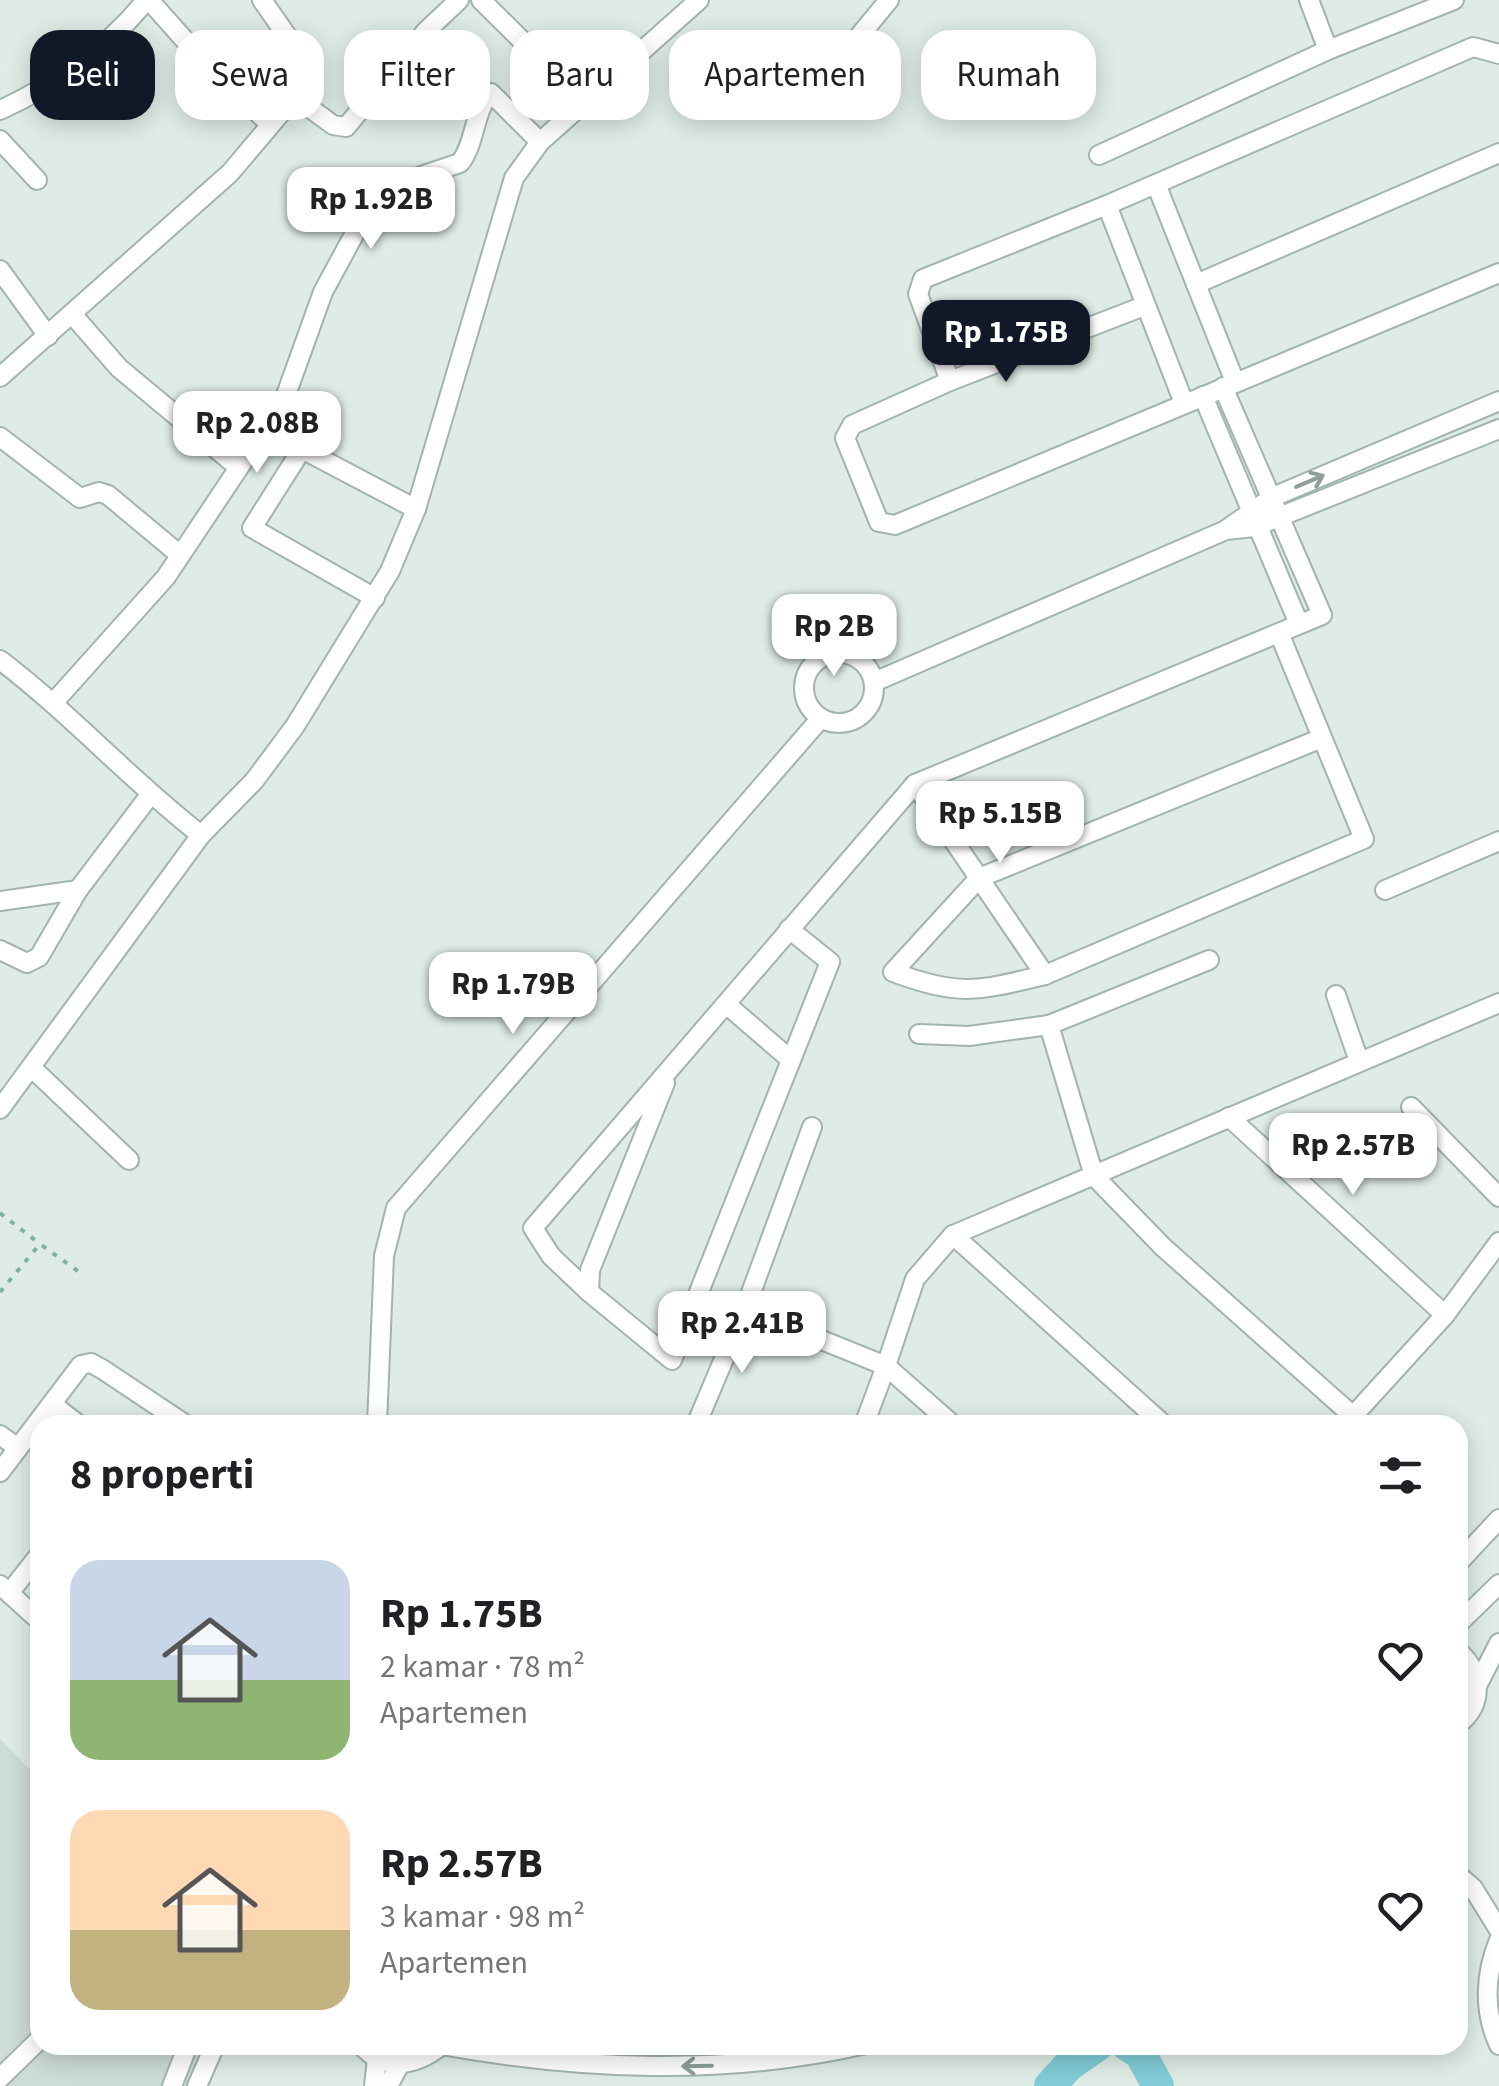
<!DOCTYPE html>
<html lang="id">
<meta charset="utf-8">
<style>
body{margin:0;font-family:"Source Sans 3",sans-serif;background:#f2f2f2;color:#202124;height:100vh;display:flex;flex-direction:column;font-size:38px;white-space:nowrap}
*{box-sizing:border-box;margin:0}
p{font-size:32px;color:#757577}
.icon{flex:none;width:55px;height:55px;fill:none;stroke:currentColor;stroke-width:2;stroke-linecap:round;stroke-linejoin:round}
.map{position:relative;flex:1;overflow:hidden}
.sheet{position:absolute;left:30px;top:1415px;width:1438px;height:640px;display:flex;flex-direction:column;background:#fff;border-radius:30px;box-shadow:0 5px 25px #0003}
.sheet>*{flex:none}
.guide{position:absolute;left:30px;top:30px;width:1440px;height:90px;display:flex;gap:20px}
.price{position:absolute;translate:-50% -85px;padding:0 22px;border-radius:20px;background:#fff;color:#222;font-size:32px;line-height:65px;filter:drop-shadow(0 2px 5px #0008)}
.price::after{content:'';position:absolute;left:50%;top:60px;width:30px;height:22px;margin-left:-15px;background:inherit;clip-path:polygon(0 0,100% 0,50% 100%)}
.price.active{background:#111827;color:#fff}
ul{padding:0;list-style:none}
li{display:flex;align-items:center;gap:30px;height:250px;padding:0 40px}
li span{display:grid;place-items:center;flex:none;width:280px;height:200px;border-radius:30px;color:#555}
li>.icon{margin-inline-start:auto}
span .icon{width:120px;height:120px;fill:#fffc;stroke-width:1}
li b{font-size:42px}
h2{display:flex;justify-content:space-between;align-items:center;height:120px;padding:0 40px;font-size:42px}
.chip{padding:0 35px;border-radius:30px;background:#fff;box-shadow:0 5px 25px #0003;font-size:35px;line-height:90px}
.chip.active{background:#111827;color:#fff}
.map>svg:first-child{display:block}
</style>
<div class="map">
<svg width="1499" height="2086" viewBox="0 0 1499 2086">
<rect width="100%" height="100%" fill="#dfece6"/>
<polygon fill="#cddcd5" points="0,1739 40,1780 40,2045 206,2045 188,2086 0,2086"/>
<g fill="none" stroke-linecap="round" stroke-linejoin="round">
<g stroke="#81ccd7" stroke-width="32">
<polyline points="1127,2045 1140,2053 1158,2086"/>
<polyline points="1050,2086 1069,2065 1098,2045"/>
</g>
<defs>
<g id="minor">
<polyline points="149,0 215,74 269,123"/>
<polyline points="262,0 303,59 295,102"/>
<polyline points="481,0 585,103"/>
<polyline points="1309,0 1328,50"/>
<polyline points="827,75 889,0"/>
<path d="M0 110C52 87 111 45 146 0"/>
<polyline points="0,140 37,180"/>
<polyline points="1099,155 1328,50 1454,0"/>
<polyline points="1156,184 1235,382"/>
<polyline points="1107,205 1473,47 1499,54"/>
<polyline points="0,270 48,336"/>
<polyline points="1196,284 1499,153"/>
<polyline points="1144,306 950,381 852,425 845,438 879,522 895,525 1499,273"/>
<polyline points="72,314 119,368 238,467"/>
<polyline points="0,377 230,173 285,108 303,103 333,125 346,127 426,31 459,0"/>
<polyline points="950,381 918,294 923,279 1107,205 1184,403"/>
<polyline points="1203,396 1299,624"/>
<polyline points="0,437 80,498 99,492 108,495 180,555"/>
<polyline points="1227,529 1273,497 1499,401"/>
<polyline points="375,598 252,528 302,449 416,509"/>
<path d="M1279 633 1364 839 1045 975C978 991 959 997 893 972L979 878 1322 738"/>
<circle cx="839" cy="688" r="35"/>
<path d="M0 660C71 714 130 780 201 835"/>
<polyline points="874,682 1226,530 1254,527 1499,429"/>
<path d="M54 702 166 577 266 427 286 395 323 292 356 231 421 176 460 163C476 143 474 108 491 93L540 142"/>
<polyline points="915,784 1045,975"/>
<polyline points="1385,890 1499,841"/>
<polyline points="0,901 78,890"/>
<polyline points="0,950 27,963 39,957 78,890 150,795"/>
<polyline points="1336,995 1359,1061"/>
<polyline points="726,1004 791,1060"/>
<polyline points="1049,1025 1094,1176 1163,1247 1353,1416 1345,1425"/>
<polyline points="919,1034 969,1036 1049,1025 1209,960"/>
<polyline points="33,1069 129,1160"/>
<polyline points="665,1083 590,1270 589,1292 672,1360 830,962 789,929"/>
<polyline points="1411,1107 1499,1197"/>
<polyline points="0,1109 201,835 254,781 295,726 390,571 416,509 514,178 540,142 699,0"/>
<polyline points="1229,1117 1445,1315"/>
<polyline points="953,1235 1164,1425"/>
<polyline points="589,1292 551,1256 533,1228 915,784 1322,615 1223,387"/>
<polyline points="745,1309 886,1366 915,1279 953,1235 1499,1003"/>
<polyline points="52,1404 79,1425"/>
<polyline points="1353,1416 1445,1315 1499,1242"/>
<polyline points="377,1425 384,1256 396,1208 821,718"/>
<polyline points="696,1425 745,1309 812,1127"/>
<polyline points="864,1425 886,1366 953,1425"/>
<polyline points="0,1435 18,1448"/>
<polyline points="0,1472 81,1365 91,1363 102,1369 186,1425"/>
<polyline points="1458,1563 1499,1519"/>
<polyline points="0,1585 40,1621"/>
<polyline points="10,1592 40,1554"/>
<polyline points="1458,1624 1499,1584"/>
<path d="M1458 1651C1481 1671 1485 1705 1458 1724"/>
<polyline points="1478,1684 1499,1643"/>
<polyline points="1458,1875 1473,1888 1499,1930"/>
<path d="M1499 1940C1485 1974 1483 2011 1499 2045"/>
<path d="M361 2045C385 2072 416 2066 442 2045"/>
<path d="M441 2045C582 2070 723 2076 862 2045"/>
<polyline points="0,2078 40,2039"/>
<polyline points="172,2086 188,2045"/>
<polyline points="197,2086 215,2045"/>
<polyline points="374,2086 377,2059"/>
<polyline points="388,2086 400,2064"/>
</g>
</defs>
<use href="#minor" stroke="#a1b4ad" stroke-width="22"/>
<g stroke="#7cb3a0" stroke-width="4" stroke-dasharray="5 8" stroke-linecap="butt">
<polyline points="0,1213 40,1244"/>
<polyline points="0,1292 40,1244 82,1274"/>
</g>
<use href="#minor" stroke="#fff" stroke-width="18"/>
</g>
<defs><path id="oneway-shaft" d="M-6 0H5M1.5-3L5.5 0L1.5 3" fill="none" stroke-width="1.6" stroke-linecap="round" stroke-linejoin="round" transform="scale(2.5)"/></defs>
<g stroke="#8e9e9a">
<use href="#oneway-shaft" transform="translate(1310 481) rotate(-23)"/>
<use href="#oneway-shaft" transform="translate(697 2066) rotate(179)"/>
</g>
</svg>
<b class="price" style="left:371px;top:252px">Rp 1.92B</b>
<b class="price active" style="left:1006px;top:385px">Rp 1.75B</b>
<b class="price" style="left:257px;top:476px">Rp 2.08B</b>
<b class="price" style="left:834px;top:679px">Rp 2B</b>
<b class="price" style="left:1000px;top:866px">Rp 5.15B</b>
<b class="price" style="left:513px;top:1037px">Rp 1.79B</b>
<b class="price" style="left:1353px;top:1198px">Rp 2.57B</b>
<b class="price" style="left:742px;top:1376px">Rp 2.41B</b>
<div class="guide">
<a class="chip active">Beli</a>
<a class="chip">Sewa</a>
<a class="chip">Filter</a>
<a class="chip">Baru</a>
<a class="chip">Apartemen</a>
<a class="chip">Rumah</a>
</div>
<section class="sheet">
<h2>8 properti<svg class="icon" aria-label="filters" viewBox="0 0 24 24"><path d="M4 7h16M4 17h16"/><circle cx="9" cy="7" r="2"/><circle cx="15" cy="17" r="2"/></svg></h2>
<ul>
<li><span style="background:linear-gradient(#c9d6e8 60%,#8fb573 0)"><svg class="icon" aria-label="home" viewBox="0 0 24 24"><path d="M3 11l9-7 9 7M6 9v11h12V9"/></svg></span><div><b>Rp 1.75B</b><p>2 kamar · 78 m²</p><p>Apartemen</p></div><svg class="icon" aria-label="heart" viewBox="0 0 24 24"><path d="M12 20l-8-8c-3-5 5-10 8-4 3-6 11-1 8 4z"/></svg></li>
<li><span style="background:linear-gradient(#ffd9b3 60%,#c2b280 0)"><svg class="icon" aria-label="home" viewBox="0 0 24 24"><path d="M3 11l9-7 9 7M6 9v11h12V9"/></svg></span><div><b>Rp 2.57B</b><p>3 kamar · 98 m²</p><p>Apartemen</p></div><svg class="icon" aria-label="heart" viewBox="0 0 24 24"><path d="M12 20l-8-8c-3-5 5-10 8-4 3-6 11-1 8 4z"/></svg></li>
</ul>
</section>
</div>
